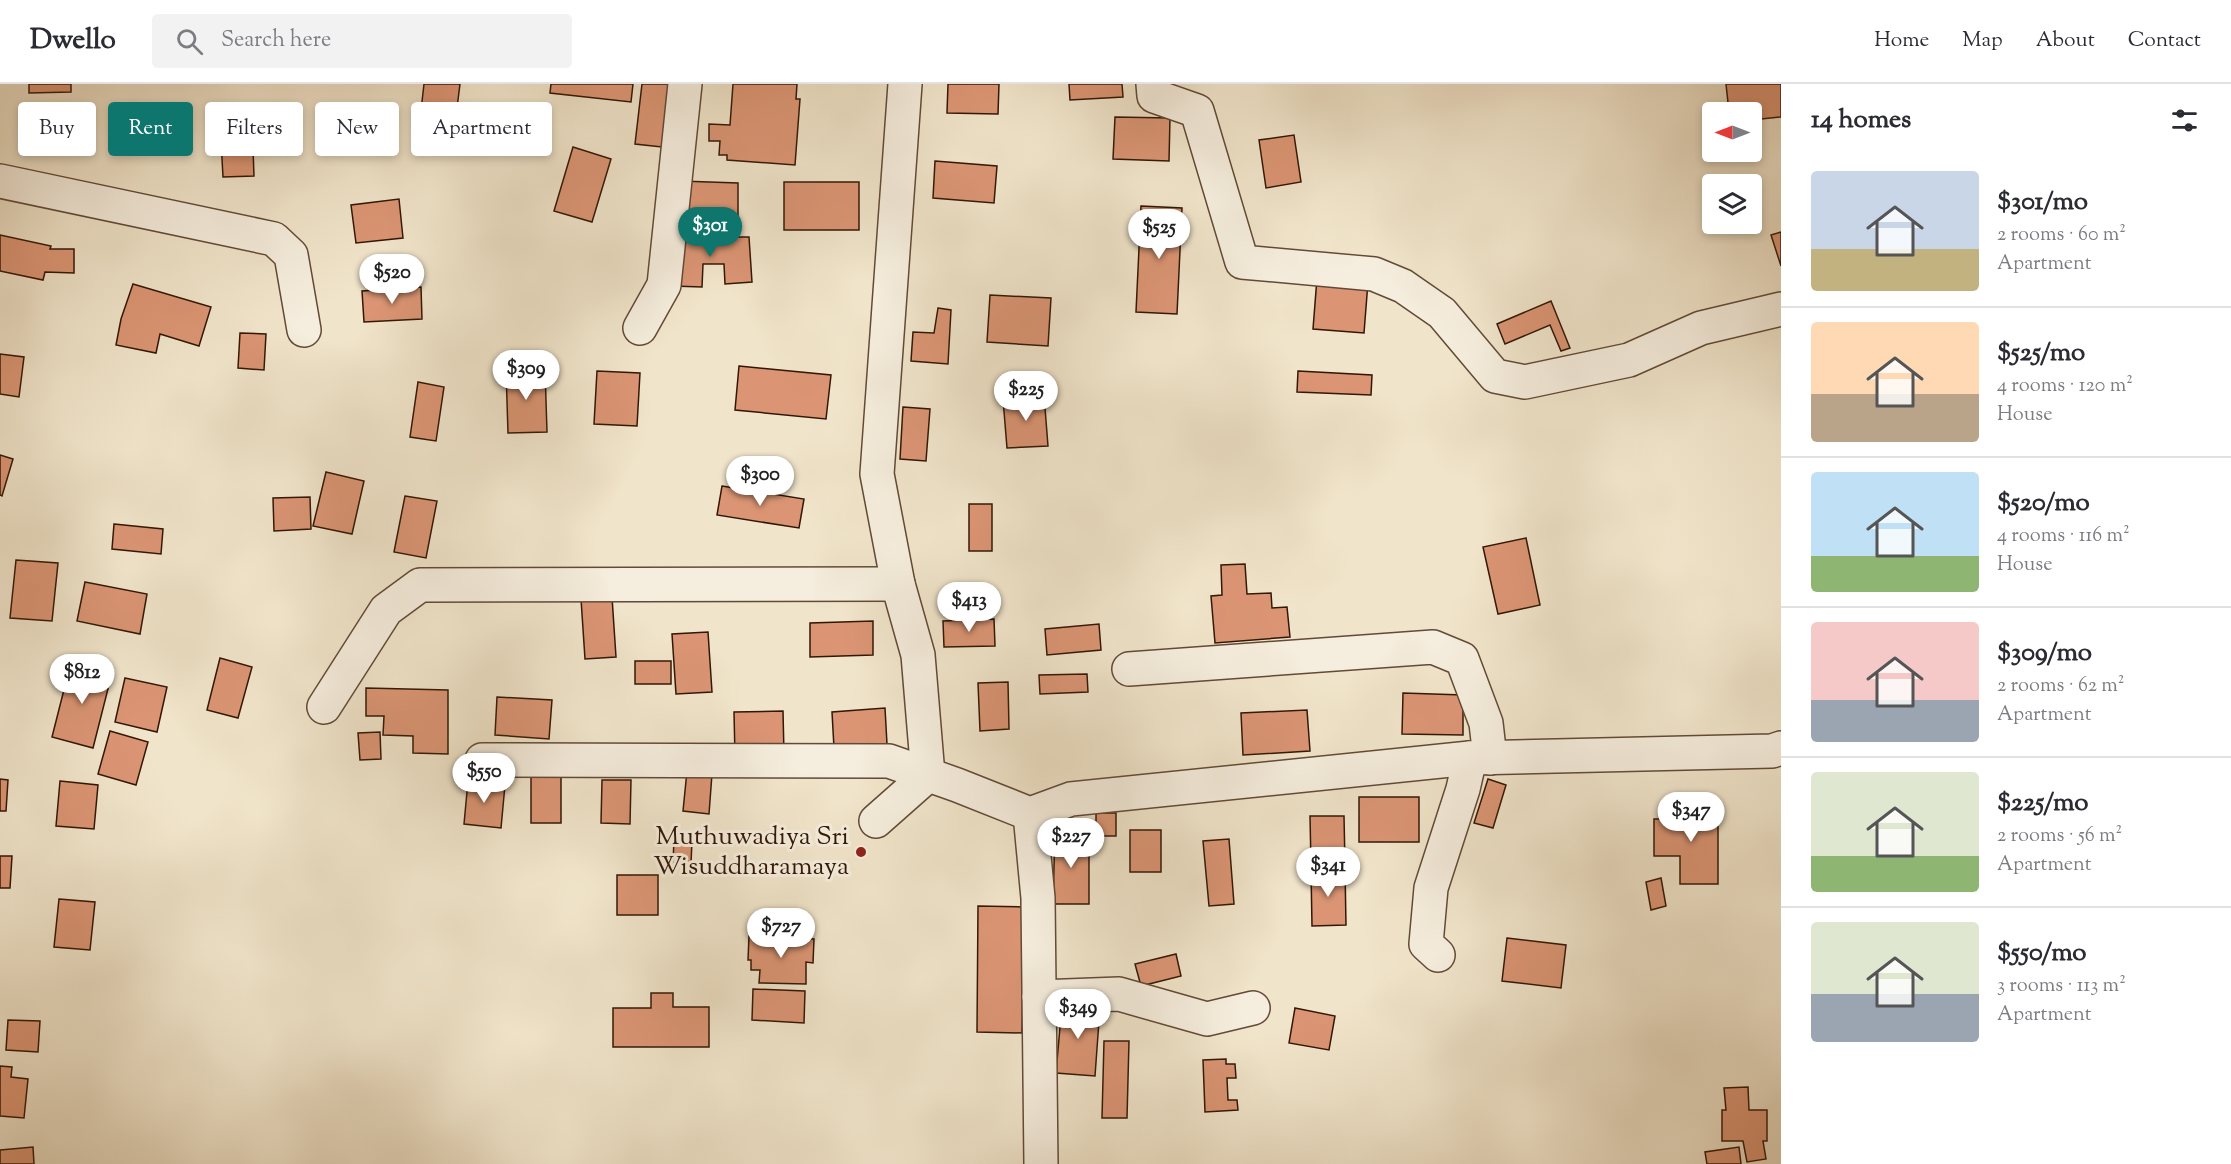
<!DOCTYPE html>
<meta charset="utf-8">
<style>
body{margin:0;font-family:"Sorts Mill Goudy",serif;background:#f2f2f3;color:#2b2b33;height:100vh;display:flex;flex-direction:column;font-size:22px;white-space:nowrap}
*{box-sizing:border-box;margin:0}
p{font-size:20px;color:#7c7c81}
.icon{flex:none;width:33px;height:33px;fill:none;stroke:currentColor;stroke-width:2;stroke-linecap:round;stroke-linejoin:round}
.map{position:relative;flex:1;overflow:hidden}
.panel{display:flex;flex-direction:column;background:#fff;width:450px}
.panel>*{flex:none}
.hud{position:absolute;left:18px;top:18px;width:570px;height:54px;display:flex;gap:12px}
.needle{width:39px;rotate:270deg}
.tools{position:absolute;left:1702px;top:18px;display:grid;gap:12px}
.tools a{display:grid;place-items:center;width:60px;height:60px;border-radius:6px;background:#fff;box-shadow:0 3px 9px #0003;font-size:30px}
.price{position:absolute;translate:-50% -51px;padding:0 14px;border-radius:21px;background:#fff;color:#222;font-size:20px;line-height:39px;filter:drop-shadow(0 2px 3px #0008)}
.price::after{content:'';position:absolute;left:50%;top:36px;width:18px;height:14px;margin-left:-9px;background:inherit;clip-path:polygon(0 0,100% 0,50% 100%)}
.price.current{background:#0f766e;color:#fff}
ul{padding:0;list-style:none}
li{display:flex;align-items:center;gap:18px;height:150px;padding:0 30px}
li+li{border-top:2px solid #e1e1e2}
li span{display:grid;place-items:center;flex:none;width:168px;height:120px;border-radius:6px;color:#555}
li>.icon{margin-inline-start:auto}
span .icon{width:72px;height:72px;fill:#fffc;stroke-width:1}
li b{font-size:26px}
h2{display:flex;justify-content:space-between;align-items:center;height:72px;padding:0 30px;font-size:26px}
.chip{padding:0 21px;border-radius:6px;background:#fff;box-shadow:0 3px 9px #0003;font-size:21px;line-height:54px}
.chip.current{background:#0f766e;color:#fff}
header{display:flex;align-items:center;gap:36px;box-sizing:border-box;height:84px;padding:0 30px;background:#fff;border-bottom:2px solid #e1e1e2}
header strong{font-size:28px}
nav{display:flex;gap:33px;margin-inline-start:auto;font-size:21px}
.search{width:420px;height:54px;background:#f2f2f3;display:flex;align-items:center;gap:15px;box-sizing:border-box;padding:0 21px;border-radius:6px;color:#7c7c81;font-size:22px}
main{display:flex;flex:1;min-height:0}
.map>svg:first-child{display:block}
</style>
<header>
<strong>Dwello</strong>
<div class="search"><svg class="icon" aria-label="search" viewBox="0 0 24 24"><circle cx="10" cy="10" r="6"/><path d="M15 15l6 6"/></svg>Search here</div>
<nav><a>Home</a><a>Map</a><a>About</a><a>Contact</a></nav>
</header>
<main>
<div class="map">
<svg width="1781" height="1080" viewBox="0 0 1781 1080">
<rect width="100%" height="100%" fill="#f0e4ca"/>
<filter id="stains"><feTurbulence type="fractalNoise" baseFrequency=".00333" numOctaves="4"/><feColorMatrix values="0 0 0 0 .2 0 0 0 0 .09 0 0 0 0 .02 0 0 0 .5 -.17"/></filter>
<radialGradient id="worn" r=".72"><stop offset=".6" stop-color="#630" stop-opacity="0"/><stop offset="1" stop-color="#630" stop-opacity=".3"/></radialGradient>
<g fill="#db9574" stroke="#321706" stroke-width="1.5">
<polygon points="29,0 71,0 71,8 29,9"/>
<polygon points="424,0 460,0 455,40 420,35"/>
<polygon points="551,0 633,0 631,18 550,9"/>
<polygon points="642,0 678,0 671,64 635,60"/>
<polygon points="733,0 797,0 796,15 800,15 795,81 727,76 727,71 719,71 720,57 709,57 709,40 730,41"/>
<polygon points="948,0 999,0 998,30 947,29"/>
<polygon points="1069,0 1122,0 1123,13 1070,16"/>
<polygon points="1726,0 1781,0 1781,33 1752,36 1752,28 1729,28"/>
<polygon points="126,26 186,36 180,68 120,57"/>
<polygon points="1115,33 1170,34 1169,77 1113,75"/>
<polygon points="252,37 254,92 223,93 220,38"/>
<polygon points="1294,51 1301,98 1266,104 1259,56"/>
<polygon points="573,63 611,75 592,138 554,127"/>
<polygon points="935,77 997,82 994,119 933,114"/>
<polygon points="680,97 738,99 738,139 714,138 715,126 679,126"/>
<rect x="784" y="98" width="75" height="48"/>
<polygon points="399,115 403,154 356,159 351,121"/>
<polygon points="1141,122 1182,124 1177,230 1136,228"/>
<polygon points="674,146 704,147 704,153 749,153 752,198 725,200 724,180 703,180 702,203 673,202"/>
<polygon points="1781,148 1781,182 1771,151"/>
<polygon points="0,151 51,162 50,165 74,165 74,189 45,188 43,196 0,187"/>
<polygon points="1317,194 1368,198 1364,249 1313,245"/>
<polygon points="133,200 211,223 199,262 160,250 156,269 116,261 121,235"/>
<polygon points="421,203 422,235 364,238 362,207"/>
<polygon points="990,211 1051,214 1048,262 987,258"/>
<polygon points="1551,217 1570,264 1561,267 1550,241 1505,260 1497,240"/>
<polygon points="938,224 951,226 948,280 911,277 913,248 934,249"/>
<polygon points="240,249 266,250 264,286 238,284"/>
<polygon points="0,270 24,273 19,313 0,310"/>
<polygon points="739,282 831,291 826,335 735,326"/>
<polygon points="545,285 547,348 508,349 506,286"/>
<polygon points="597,287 640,289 637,342 594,340"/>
<polygon points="1298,287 1372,291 1371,311 1297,308"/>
<polygon points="418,298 444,303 436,357 410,353"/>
<polygon points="1044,311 1048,362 1007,364 1003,315"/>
<polygon points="903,323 930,325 926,377 900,375"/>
<polygon points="0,371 13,375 2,412 0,411"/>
<polygon points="326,388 364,397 352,450 313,442"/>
<polygon points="722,402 804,415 799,444 717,431"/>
<polygon points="405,412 437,417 426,474 394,468"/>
<polygon points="310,413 311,445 274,447 273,414"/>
<rect x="969" y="420" width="23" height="47"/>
<polygon points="114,440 163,445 161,470 112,465"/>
<polygon points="1526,454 1540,521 1498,530 1483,463"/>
<polygon points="16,476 58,479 52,537 10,534"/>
<polygon points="1245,480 1247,510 1271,509 1272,524 1287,523 1290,553 1215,559 1211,512 1222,511 1221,481"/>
<polygon points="85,498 147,510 140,550 77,537"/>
<polygon points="612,513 616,573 585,575 581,515"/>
<polygon points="994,535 995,562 944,563 943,537"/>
<polygon points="873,537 873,571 810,573 810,539"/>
<polygon points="1099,540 1101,566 1047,571 1045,545"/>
<polygon points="708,548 712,608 676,610 672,550"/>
<polygon points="220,574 252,583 238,634 207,626"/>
<rect x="635" y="577" width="36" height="23"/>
<polygon points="71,578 112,589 93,664 52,653"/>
<polygon points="1087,590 1088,608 1040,610 1039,591"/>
<polygon points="125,594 167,603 157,648 115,638"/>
<polygon points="1008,598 1009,645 980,647 978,599"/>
<polygon points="366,604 448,606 448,670 413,669 413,652 383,651 384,632 366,632"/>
<polygon points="1403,609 1463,611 1463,651 1402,650"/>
<polygon points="497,613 552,616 549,655 495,651"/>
<polygon points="885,624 887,660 834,664 832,628"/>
<polygon points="1307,626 1310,667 1243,671 1241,629"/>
<polygon points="783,627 784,671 735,673 734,628"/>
<polygon points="110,647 148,658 136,701 98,690"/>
<polygon points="380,648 381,675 360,676 358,649"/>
<polygon points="687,687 712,690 709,730 683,727"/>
<rect x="531" y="689" width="30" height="50"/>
<polygon points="0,695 8,696 6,727 0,727"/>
<polygon points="1488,695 1506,701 1493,744 1474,739"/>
<polygon points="602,696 631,696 630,740 601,739"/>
<polygon points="60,697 98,701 94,745 56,742"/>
<polygon points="468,697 505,701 501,744 464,740"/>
<rect x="1359" y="713" width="60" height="45"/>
<polygon points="1680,722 1718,722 1718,800 1680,800 1680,772 1654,772 1654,735 1680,735"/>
<rect x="1096" y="729" width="20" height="23"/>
<polygon points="1310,732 1344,732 1345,780 1311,781"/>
<polygon points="1055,745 1080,745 1080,763 1089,763 1089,820 1053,820"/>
<rect x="1130" y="746" width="31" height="42"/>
<polygon points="674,755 692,756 691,780 673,779"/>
<polygon points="1229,755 1234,820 1209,822 1203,757"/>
<polygon points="0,772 12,772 10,804 0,804"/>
<polygon points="1345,785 1346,841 1312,842 1311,786"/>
<rect x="617" y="791" width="41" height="40"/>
<polygon points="1661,794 1666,822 1651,826 1646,798"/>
<polygon points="59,815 95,818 90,866 54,863"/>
<polygon points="978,822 1024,823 1022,949 977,948"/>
<polygon points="749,852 814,855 813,879 806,878 806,900 759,899 760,886 751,886 751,876 748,876"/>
<polygon points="1507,854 1566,861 1561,904 1502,897"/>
<polygon points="1176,870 1181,892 1141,902 1135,880"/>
<polygon points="753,905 805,907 804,939 752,936"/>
<polygon points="651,909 673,909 673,923 709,923 709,963 613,963 613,924 651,924"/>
<polygon points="1062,920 1100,923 1095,992 1056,989"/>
<polygon points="1295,924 1335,932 1329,966 1289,959"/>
<polygon points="8,936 40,937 38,968 6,966"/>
<polygon points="1104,957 1129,957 1127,1034 1102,1034"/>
<polygon points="1226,975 1226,980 1235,980 1236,994 1227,994 1228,1016 1237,1016 1238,1026 1205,1028 1203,976"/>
<polygon points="0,982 12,983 11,993 28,995 24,1034 0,1032"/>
<polygon points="1748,1003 1749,1026 1767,1026 1767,1057 1763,1057 1766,1075 1747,1078 1743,1057 1722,1057 1722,1026 1726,1026 1724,1004"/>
<polygon points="33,1063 34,1080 0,1080 0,1066"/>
<polygon points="1739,1063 1741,1080 1707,1080 1705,1068"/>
</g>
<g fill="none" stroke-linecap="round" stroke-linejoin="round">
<defs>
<g id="minor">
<polyline points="1153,0 1154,12 1197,27 1242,178 1374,190 1403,202 1442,229 1495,292 1525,298 1629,276 1701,244 1781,225"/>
<polyline points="0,97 274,155 291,171 304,246"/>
<polyline points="640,244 664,201 685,0"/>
<polyline points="1129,585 1433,563 1462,575 1486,639 1490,674"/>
<polyline points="324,623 386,526 420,501 898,500"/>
<polyline points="482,676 889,677 957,701 1030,730 1071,715 1470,674 1772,667 1781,664"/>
<polyline points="1030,730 1038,814 1041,1080"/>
<polyline points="876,737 928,691 918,571 898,500 877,390 905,0"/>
<polyline points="1438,871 1426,860 1431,804 1463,705 1470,674"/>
<polyline points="1039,913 1119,910 1207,935 1253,924"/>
</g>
</defs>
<use href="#minor" stroke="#624a37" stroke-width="36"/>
<use href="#minor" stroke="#f5eddd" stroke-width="33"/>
</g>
<circle fill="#8f2418" stroke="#f5eddd" stroke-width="2" cx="861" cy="768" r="6"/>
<g text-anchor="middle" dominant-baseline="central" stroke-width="6" stroke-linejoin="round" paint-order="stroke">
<g font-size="26" fill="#321706" stroke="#f5eddd" text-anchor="end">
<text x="849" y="753">Muthuwadiya Sri<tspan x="849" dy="30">Wisuddharamaya</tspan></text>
</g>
</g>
<rect width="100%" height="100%" filter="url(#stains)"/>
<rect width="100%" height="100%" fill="url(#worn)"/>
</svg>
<div class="tools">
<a><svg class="needle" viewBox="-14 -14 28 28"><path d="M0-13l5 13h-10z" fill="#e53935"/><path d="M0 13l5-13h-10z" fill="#7c7c81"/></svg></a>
<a><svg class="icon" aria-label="layers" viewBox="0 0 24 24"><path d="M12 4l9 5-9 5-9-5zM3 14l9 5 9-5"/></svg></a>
</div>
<b class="price current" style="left:710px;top:174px">$301</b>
<b class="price" style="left:1159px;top:176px">$525</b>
<b class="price" style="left:392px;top:221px">$520</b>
<b class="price" style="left:526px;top:317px">$309</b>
<b class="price" style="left:1026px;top:338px">$225</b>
<b class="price" style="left:760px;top:423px">$300</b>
<b class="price" style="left:969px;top:549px">$413</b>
<b class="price" style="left:82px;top:621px">$812</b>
<b class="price" style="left:484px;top:720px">$550</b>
<b class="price" style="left:1691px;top:759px">$347</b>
<b class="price" style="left:1071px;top:785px">$227</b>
<b class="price" style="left:1328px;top:814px">$341</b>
<b class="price" style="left:781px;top:875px">$727</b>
<b class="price" style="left:1078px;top:956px">$349</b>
<div class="hud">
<a class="chip">Buy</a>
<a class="chip current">Rent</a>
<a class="chip">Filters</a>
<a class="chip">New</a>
<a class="chip">Apartment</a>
</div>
</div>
<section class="panel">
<h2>14 homes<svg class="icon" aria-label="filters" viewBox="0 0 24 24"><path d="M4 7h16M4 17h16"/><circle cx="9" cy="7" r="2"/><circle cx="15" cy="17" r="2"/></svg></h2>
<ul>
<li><span style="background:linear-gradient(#c9d6e8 65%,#c2b280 0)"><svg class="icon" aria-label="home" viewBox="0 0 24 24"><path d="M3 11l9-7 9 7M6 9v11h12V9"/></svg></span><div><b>$301/mo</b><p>2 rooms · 60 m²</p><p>Apartment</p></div></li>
<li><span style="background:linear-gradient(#ffd9b3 60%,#b9a48a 0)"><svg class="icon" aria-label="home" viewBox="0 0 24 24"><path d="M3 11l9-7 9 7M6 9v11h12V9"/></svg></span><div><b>$525/mo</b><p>4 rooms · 120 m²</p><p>House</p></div></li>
<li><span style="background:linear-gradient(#bfe0f5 70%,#8fb573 0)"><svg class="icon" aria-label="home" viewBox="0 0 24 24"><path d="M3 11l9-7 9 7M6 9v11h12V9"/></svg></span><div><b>$520/mo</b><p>4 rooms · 116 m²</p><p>House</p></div></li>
<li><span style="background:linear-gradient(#f6c9c9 65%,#9aa5b1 0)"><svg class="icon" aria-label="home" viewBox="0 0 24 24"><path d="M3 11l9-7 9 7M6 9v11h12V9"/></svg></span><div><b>$309/mo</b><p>2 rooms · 62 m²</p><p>Apartment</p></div></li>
<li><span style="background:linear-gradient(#dfe7d0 70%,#8fb573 0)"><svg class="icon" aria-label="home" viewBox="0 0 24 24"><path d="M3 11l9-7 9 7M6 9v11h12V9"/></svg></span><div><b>$225/mo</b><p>2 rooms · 56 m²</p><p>Apartment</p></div></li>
<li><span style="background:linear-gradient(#dfe7d0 60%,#9aa5b1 0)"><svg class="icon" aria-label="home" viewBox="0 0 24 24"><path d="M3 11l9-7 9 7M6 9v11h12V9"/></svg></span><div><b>$550/mo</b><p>3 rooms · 113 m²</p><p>Apartment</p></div></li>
</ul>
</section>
</main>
